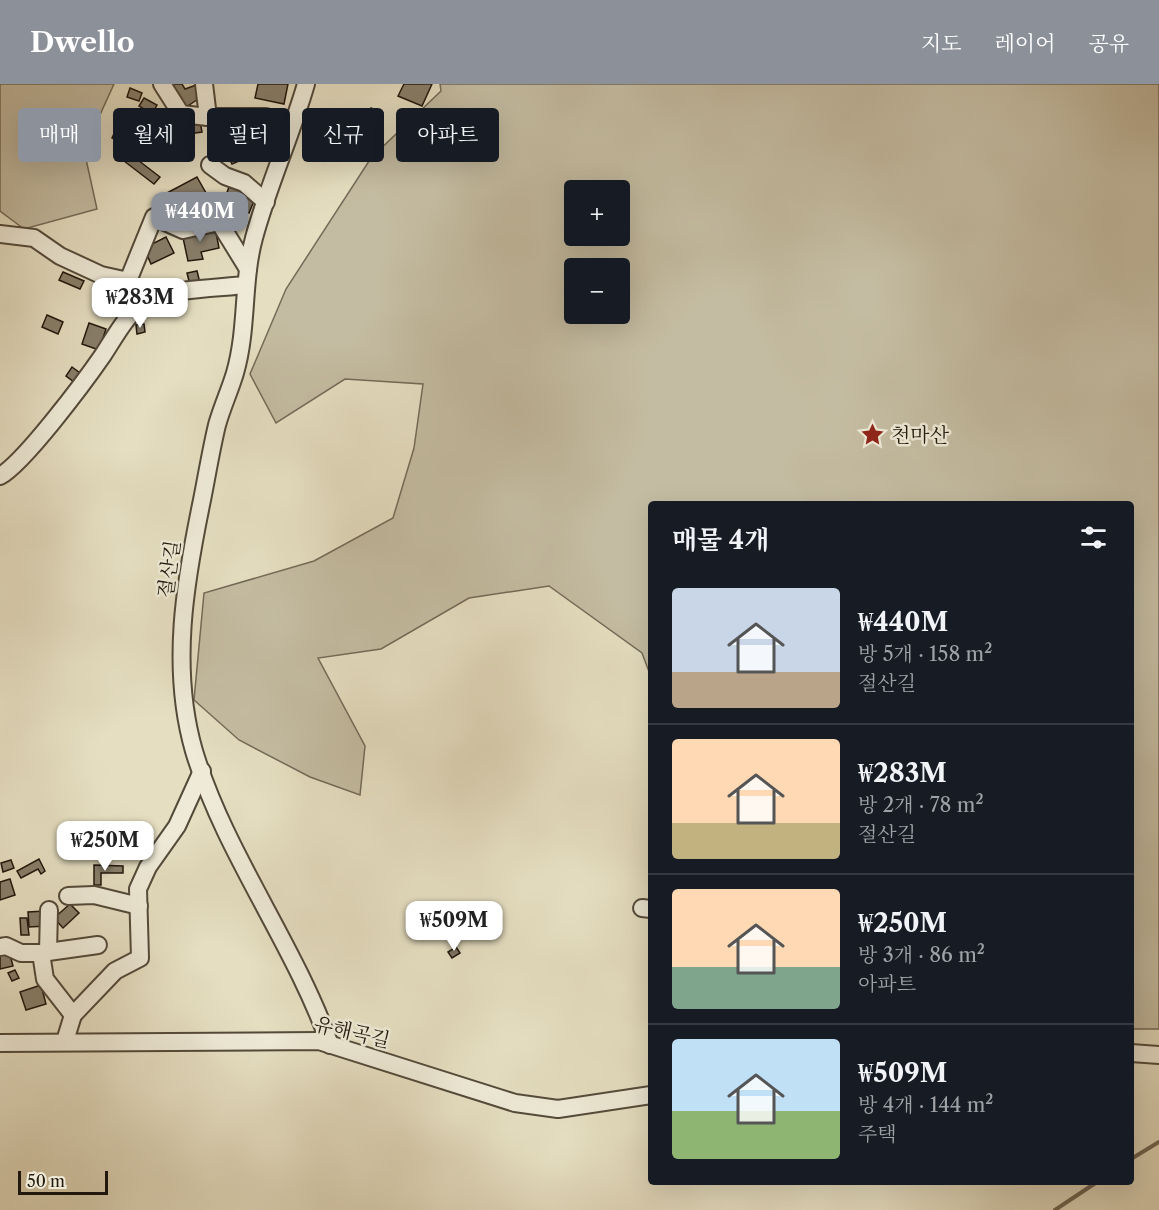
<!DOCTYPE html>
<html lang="ko">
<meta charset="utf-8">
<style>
body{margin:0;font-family:"Libre Caslon Text","Noto Serif KR",serif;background:#242831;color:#f1f3f6;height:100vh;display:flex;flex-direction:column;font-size:22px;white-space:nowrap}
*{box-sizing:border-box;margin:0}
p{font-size:20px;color:#9ea1a6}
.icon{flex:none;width:33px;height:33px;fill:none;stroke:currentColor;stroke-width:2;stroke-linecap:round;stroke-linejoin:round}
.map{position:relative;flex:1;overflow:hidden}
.panel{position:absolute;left:648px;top:417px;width:486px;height:684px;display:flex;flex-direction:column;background:#171b24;border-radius:6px;box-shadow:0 6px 24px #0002}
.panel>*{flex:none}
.hud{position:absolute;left:18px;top:24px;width:540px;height:54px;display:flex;gap:12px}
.tools{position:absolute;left:564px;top:96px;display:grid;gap:12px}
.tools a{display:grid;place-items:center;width:66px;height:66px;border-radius:6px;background:#171b24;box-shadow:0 6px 24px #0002;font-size:30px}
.scale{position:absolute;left:18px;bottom:15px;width:90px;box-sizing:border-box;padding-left:6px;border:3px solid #23180d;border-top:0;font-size:16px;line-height:21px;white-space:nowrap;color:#23180d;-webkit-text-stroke:4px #eeead7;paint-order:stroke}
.price{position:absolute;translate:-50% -51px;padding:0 14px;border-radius:12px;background:#fff;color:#222;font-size:20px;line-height:39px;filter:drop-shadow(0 2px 3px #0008)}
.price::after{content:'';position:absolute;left:50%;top:36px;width:18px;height:14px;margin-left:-9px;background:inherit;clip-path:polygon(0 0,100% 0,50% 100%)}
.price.current{background:#8c9099;color:#fff}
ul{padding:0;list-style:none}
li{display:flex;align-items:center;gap:18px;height:150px;padding:0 24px}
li+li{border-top:2px solid #363941}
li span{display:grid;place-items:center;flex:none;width:168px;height:120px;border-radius:6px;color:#555}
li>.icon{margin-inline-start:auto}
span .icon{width:72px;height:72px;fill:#fffc;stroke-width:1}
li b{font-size:26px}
h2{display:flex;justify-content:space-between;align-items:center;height:72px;padding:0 24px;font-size:26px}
.chip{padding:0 21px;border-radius:6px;background:#171b24;box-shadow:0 6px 24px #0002;font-size:21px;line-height:54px}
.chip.current{background:#8c9099;color:#fff}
header{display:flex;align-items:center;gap:36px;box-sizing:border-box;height:84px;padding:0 30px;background:#8c9099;color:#fff}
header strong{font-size:28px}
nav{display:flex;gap:33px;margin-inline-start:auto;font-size:21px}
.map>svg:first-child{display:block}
</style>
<header>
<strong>Dwello</strong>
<nav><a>지도</a><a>레이어</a><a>공유</a></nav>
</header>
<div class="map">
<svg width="1159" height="1126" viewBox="0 0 1159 1126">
<rect width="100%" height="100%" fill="#e5dec1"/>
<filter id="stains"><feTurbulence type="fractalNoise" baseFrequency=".00333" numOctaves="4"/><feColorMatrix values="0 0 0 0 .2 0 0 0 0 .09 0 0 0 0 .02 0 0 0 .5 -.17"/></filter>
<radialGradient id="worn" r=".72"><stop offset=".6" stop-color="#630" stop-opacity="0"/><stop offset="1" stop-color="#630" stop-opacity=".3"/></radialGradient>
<g fill="#c4bca2" stroke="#746a58" stroke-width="1.5" fill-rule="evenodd">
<polygon points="0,0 114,0 84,66 97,125 24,145 0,127"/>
<path d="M440 0H1159V945H1131V420H651V593L642 569 549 502 469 514 381 565 318 574 365 662 360 711 310 693 239 656 194 616 204 509 314 477 393 434 414 364 423 300 345 295 276 339 250 290 286 205 371 74 441 7ZM574 106H620V152H574ZM574 184H620V230H574Z"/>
</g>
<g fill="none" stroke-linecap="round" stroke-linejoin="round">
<g stroke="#706754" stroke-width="4">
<polyline points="1131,1075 1159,1058"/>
<polyline points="1055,1126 1097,1098"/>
</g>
</g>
<g fill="#887f6b" stroke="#23180d" stroke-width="1.5">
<polygon points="165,0 182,0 185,5 199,0 201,13 182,26"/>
<polygon points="258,0 288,0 284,20 255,14"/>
<polygon points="404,0 432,0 422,22 398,12"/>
<polygon points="130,4 142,9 139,17 127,13"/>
<polygon points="144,14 157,21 152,30 139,22"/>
<polygon points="371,24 383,29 377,45 364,40"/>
<polygon points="122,33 140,41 130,63 112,54"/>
<polygon points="200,37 202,48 188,50 187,47 182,47 181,39"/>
<polygon points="243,62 248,73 232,80 227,70"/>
<polygon points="130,70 160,93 154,100 124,77"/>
<polygon points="197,93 206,109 182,122 184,132 179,142 163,135 169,121 163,111"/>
<polygon points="229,103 249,110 247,114 254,117 249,129 223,119"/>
<polygon points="215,143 219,164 201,168 203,175 188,177 182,149"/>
<polygon points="166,153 174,169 151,180 144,164"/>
<polygon points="197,187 201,203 191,205 187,189"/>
<polygon points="63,188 84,197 80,205 59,196"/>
<polygon points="139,197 144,210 136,213 131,200"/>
<polygon points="98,204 112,208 108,224 94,220"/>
<polygon points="47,231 63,238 58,250 42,243"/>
<polygon points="89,239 106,245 99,266 82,260"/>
<polygon points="144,240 145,248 137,250 136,241"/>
<polygon points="72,283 80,289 74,298 66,292"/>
<polygon points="39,775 45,787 41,790 38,785 21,794 17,787"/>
<polygon points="11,776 14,784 3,788 1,779"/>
<polygon points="94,781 123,782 123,789 101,789 101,801 94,801"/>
<polygon points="10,795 15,811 0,816 0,798"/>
<polygon points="70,820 79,829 63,844 54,834"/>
<polygon points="45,827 46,842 29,843 28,828"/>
<polygon points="20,834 27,834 29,851 21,851"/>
<polygon points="456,863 460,869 452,874 448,868"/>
<polygon points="9,867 13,882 0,885 0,869"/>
<polygon points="15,886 19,894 12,897 8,889"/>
<polygon points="41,901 46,920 26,926 20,908"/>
</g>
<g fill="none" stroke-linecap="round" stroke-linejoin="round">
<defs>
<g id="minor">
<polyline points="162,0 181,30 208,33"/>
<polyline points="204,0 208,33 266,33 289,50"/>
<path d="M306 0C291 52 268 102 254 154 242 198 248 244 235 289 230 306 222 323 217 341 211 366 207 391 202 416 185 498 170 584 194 667 225 770 294 859 330 961"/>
<polyline points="210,81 225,92 244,99 266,118"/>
<polyline points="0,150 34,154 60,172 101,191 128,197 136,225"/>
<polyline points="128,197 154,133 183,146 219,138 248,185"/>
<path d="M0 392C24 379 85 297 103 271 115 253 127 229 146 217 165 205 220 204 245 201"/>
<polyline points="68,812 94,811 139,822"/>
<polyline points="642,824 651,825"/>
<polyline points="0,863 6,862 21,869 41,869 45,895 73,931 65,957"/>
<polyline points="48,868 49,826"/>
<polyline points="41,869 98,861"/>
<polyline points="73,931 115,887 140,874 138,805 148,783 177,742 202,687"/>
<polyline points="0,959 319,957 515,1019 558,1025 651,1011"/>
<polyline points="1131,969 1159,971"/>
</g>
</defs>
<use href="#minor" stroke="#544a3a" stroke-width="20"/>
<use href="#minor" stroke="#eeead7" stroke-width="16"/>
</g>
<defs>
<symbol id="sight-bare" viewBox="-9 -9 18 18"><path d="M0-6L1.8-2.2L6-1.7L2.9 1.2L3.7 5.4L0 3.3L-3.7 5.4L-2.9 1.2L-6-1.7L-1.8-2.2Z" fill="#8f2418" stroke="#eeead7" stroke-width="2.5" paint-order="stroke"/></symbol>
</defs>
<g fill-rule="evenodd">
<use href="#sight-bare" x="856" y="334" width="33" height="33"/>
</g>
<g text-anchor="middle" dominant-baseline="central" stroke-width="5" stroke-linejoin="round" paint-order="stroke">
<g font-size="20" fill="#23180d" stroke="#eeead7" text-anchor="start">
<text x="891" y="351">천마산</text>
</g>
<g font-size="20" fill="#23180d" stroke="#eeead7">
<text transform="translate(169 485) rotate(-82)">절산길</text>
<text transform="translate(352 948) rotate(13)">유해곡길</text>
</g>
</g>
<rect width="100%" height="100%" filter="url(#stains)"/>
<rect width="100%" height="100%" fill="url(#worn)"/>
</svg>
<div class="tools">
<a>+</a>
<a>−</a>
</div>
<div class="scale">50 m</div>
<b class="price current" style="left:200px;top:159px">₩440M</b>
<b class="price" style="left:140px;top:245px">₩283M</b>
<b class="price" style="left:105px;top:788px">₩250M</b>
<b class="price" style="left:454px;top:868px">₩509M</b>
<div class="hud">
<a class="chip current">매매</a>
<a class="chip">월세</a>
<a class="chip">필터</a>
<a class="chip">신규</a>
<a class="chip">아파트</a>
</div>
<section class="panel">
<h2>매물 4개<svg class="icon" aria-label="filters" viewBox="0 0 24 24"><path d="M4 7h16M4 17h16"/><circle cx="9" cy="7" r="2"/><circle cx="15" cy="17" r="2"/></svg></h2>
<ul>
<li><span style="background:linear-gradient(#c9d6e8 70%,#b9a48a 0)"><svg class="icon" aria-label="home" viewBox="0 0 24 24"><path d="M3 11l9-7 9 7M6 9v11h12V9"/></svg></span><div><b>₩440M</b><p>방 5개 · 158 m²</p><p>절산길</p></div></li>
<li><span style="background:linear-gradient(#ffd9b3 70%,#c2b280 0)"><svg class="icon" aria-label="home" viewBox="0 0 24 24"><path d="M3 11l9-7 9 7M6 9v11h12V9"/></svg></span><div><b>₩283M</b><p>방 2개 · 78 m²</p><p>절산길</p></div></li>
<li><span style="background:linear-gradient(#ffd9b3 65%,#7fa58c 0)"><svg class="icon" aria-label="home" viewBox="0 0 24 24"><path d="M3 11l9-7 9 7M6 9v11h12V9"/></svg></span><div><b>₩250M</b><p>방 3개 · 86 m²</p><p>아파트</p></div></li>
<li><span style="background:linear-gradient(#bfe0f5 60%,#8fb573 0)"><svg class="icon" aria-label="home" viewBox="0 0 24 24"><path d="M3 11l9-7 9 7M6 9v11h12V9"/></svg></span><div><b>₩509M</b><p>방 4개 · 144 m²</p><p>주택</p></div></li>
</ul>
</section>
</div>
